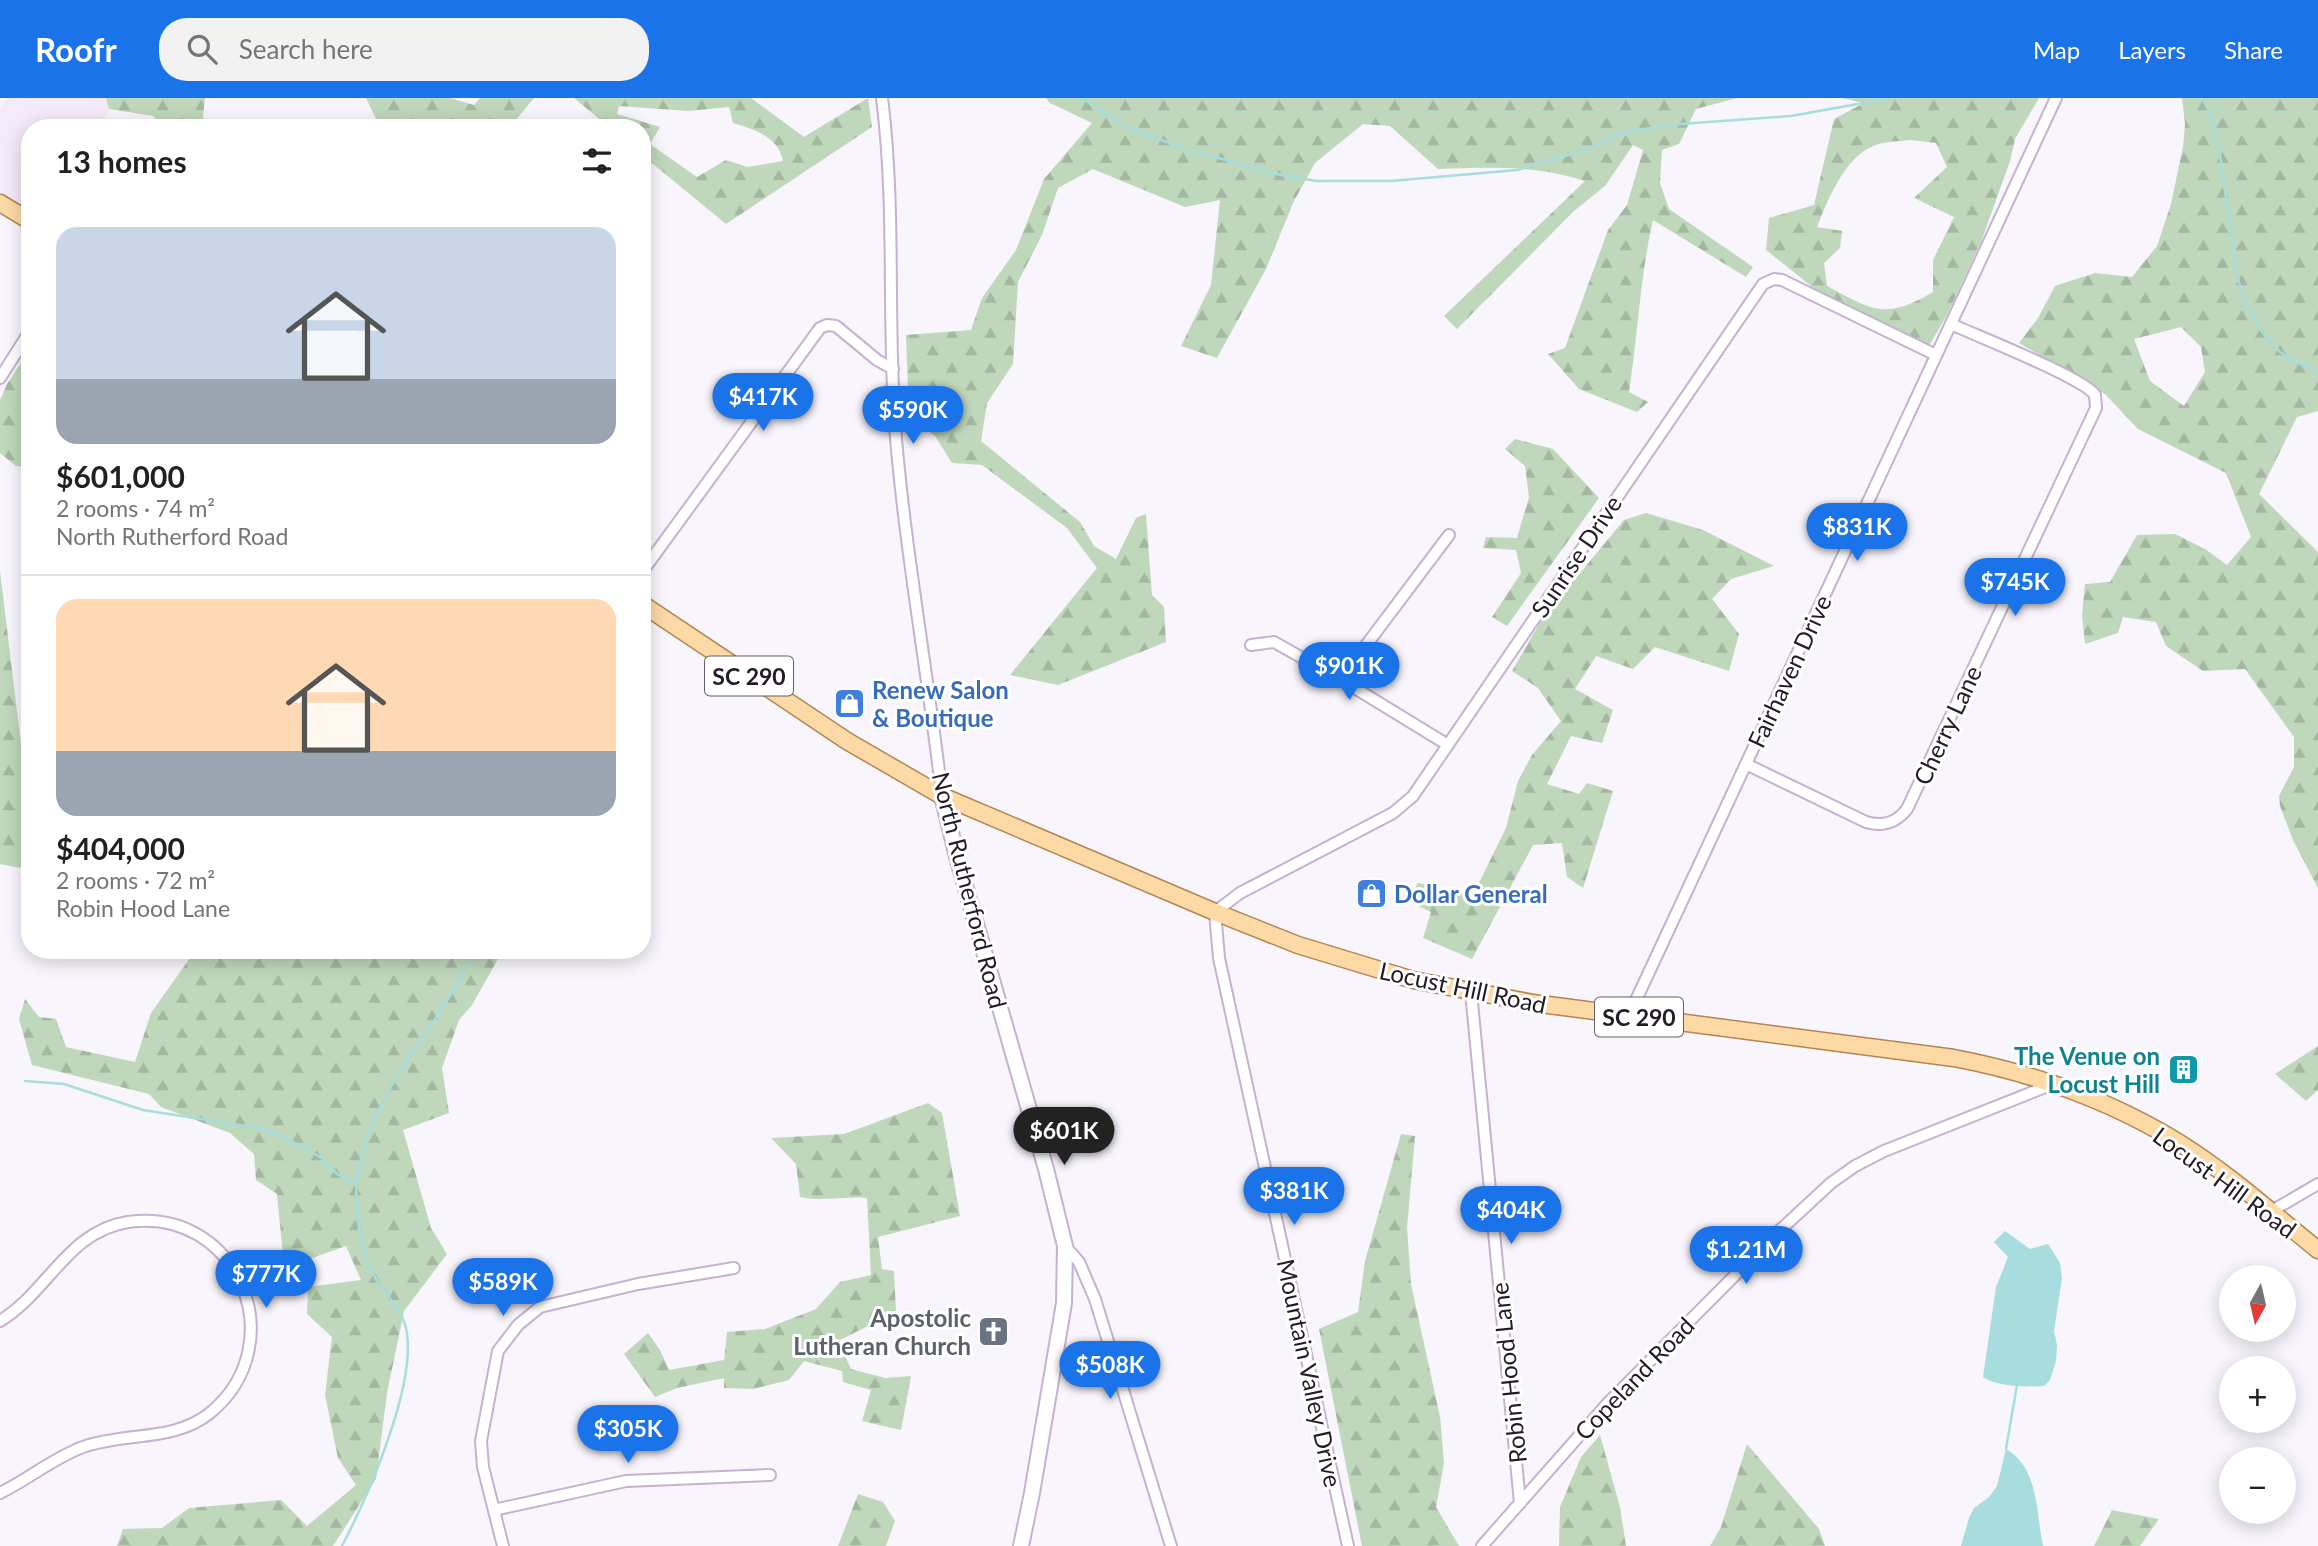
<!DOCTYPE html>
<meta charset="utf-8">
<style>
body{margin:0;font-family:Lato,sans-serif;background:#f2f2f2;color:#202124;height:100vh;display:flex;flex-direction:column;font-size:26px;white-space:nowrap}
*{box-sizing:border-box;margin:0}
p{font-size:23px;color:#757577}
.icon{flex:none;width:38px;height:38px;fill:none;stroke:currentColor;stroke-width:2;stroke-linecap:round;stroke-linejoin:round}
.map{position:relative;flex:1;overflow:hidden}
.details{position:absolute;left:21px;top:21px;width:630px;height:840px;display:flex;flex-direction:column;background:#fff;border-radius:28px;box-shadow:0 4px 18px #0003}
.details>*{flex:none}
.needle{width:46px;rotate:188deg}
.controls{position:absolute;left:2219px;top:1167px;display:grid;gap:14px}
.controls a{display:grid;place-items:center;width:77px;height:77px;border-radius:50%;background:#fff;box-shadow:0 4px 18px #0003;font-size:35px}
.price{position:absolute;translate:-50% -60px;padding:0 16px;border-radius:24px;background:#1a73e8;color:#fff;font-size:23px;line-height:46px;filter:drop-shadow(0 2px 4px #0008)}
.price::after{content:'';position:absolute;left:50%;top:42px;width:21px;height:16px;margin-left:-10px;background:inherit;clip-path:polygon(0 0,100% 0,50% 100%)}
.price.on{background:#222;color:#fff}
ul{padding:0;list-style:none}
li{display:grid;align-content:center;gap:14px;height:371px;padding:0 35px}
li+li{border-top:2px solid #e0e0e0}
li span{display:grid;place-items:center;height:217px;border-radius:21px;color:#555}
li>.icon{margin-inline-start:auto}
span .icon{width:126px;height:126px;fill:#fffc;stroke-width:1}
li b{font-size:30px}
h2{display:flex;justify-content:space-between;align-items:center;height:84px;padding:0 35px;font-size:30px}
header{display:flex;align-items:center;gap:42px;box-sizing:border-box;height:98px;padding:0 35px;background:#1a73e8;color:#fff}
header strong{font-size:33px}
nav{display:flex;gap:38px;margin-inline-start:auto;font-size:24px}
.search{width:490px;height:63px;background:#f2f2f2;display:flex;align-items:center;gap:18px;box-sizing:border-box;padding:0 24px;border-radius:28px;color:#757577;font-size:26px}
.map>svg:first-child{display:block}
</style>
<header>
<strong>Roofr</strong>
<div class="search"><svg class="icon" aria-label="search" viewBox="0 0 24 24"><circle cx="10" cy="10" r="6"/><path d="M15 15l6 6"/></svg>Search here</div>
<nav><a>Map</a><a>Layers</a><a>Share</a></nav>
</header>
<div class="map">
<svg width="2318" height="1448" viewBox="0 0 2318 1448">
<defs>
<pattern id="forest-firs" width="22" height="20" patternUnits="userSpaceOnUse" patternTransform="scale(1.75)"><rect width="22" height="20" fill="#bfd7bb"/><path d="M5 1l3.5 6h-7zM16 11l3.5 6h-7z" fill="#a4b8a1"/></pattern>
</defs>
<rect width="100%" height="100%" fill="#f9f5fc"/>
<polygon fill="#f4eafa" points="8,0 106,0 109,11 98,30 30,30 30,119 0,100 0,11"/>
<g fill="url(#forest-firs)" fill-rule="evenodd">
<polygon points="106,0 205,0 203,18 205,30 164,30 153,18 109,11"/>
<polygon points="366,0 450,0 474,7 480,0 534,0 509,30 360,30 376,21"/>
<path d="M574 0H751L804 39 868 0 872 29 726 126 642 57V30H610ZM619 8 688 13 729 9 733 25C755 32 778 38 783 63L747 69 726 62 697 79 650 46 660 29 617 16Z"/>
<path d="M1046 0H1737L1696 11 1679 46 1662 52 1660 85 1669 111 1753 169 1746 179 1653 122C1640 178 1638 236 1629 294L1648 304 1637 314 1579 291 1548 256 1565 250 1608 132 1627 107 1643 52 1633 47 1605 88 1574 113 1457 231 1444 218 1585 83C1534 67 1491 69 1438 71L1390 28 1363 26 1315 65 1294 103 1266 171 1217 260 1181 248 1211 187 1220 102 1185 109 1093 71 1058 90 1042 137 1018 184 1013 266 987 305 981 343 1080 424 1094 448 1116 461 1136 420 1146 416 1152 497 1164 509 1166 544 1058 587 1010 577 1097 470 1067 430 982 367 952 365 935 338 909 318 906 237 971 232 982 200 1016 152 1044 81 1092 25 1050 5Z"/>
<path d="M1842 0H2039L2015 41 2010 63 1981 144 1947 217 1929 248 1816 192 1766 152 1769 120 1814 107 1834 21 1864 5ZM1911 42 1936 45 1947 69 1914 100 1954 119 1933 162V194C1885 222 1874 213 1827 188L1824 165 1840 150 1842 133 1817 129C1830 97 1847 52 1883 45 1892 43 1902 43 1911 42Z"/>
<path d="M2182 0H2318V313L2297 319 2259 396 2318 454V790L2293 742 2280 708 2279 698 2294 669V639L2245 571 2203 573 2166 548 2156 524 2123 519 2118 535 2085 546 2082 517 2085 486 2110 484 2137 437 2175 436 2205 451 2227 467 2251 439 2226 375 2138 331 2105 296 2019 245 2038 220 2055 188 2095 175 2132 179 2157 148 2171 106 2183 49 2185 26ZM2181 229 2201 249 2205 274 2184 308 2150 283 2134 241Z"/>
<polygon points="30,251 30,370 16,368 0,355 0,302 7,286"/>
<polygon points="1515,341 1553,351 1599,400 1507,528 1492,519 1521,475 1516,452 1483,450 1486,439 1517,440 1529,399 1525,368 1505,351"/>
<polygon points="1646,415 1703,432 1774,468 1731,481 1712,501 1739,536 1729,573 1655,549 1633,571 1596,558 1575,591 1613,612 1602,645 1571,638 1547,686 1579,696 1587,685 1613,693 1583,790 1567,779 1562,745 1533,747 1472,861 1423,840 1431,814 1408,803 1418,785 1473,797 1506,730 1518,683 1532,657 1561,623 1538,590 1512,573 1542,521 1624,422"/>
<polygon points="0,473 30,721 30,746 20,770 0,766"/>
<polygon points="274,852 503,852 472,907 459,922 442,970 449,1015 403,1032 431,1130 447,1156 404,1213 387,1295 376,1381 333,1448 117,1448 123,1431 162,1430 189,1410 281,1402 307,1428 356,1387 338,1360 325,1297 332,1239 307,1216 308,1189 361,1182 346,1148 298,1165 284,1167 277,1096 256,1082 254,1056 230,1035 161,1009 149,996 32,967 19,921 25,901 39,919 56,921 66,949 135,964 151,915 190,860 270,859"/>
<polygon points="2318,948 2318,992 2306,1003 2275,976"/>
<path d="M928 1005 942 1015 960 1118 878 1139 882 1171 894 1173 896 1214 838 1243 851 1271 885 1280 911 1278 901 1332 862 1323 871 1292 843 1284 842 1273 804 1263 789 1282 753 1291 724 1290V1280L677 1290 655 1299 624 1256 648 1235 660 1252 669 1272 724 1262 727 1234 765 1231 816 1211 840 1184 871 1177 867 1100C844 1098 822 1104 800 1099L796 1066 771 1040 844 1036Z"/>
<polygon points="1401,1036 1415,1038 1407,1130 1411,1186 1440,1319 1444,1365 1436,1409 1459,1448 1362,1448 1319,1231 1358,1214 1365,1163"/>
<polygon points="1600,1337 1620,1409 1626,1448 1559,1448 1560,1409 1581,1359"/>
<polygon points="1747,1346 1819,1431 1825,1448 1710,1448 1721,1429"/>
<polygon points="858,1396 883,1404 895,1423 886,1448 838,1448"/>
<polygon points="2112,1412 2159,1421 2140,1448 2094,1448"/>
</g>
<g fill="#a7ddde">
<path d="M2005 1133 2030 1151 2048 1146 2060 1165 2062 1180 2054 1233 2057 1247 2056 1263 2050 1282 2044 1288C2026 1289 1997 1289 1983 1279L1996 1189 2008 1159 1994 1144Z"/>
<path d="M2006 1351C2039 1370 2036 1415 2043 1448H1961L1969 1420 1974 1410 1989 1399 1997 1388Z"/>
</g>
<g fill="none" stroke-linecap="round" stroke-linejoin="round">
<g stroke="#a7ddde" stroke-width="2.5">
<polyline points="1081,0 1122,26 1179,49 1276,76 1317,83 1391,83 1517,72 1585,52 1623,35 1667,27 1791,18 1891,0"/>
<path d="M2202 0 2208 11 2218 43 2237 178C2245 206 2259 238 2284 257 2293 264 2307 268 2318 274"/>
<polyline points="25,983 64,986 143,1012 259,1030 282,1038 322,1060 337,1076 357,1087"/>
<polyline points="2006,1351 2017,1287"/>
<path d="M342 1448C367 1400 425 1271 403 1221 396 1206 384 1194 376 1181 360 1154 354 1113 357 1082 366 1015 402 972 438 917 452 896 464 874 475 852"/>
</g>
<defs>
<g id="street">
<path d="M882 0C896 109 887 220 895 329 905 453 928 575 942 698"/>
<polyline points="0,280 30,233"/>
<polyline points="642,474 820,230 827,227 836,228 877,262 893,271"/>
<polyline points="1251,547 1274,544 1345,584 1448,647"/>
<polyline points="1345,584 1364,550 1449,437"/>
<path d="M1746 666 1866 724C1883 729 1896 725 1907 711L2096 310 2095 297C2084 280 1977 238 1951 226"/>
<polyline points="1471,894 1520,1405"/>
<polyline points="1631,918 1637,900 2056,0"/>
<polyline points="2270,1114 2318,1086"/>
<polyline points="1065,1148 1079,1164 1095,1201 1171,1448"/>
<path d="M0 1223C48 1194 68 1133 128 1124 237 1108 295 1245 210 1315 174 1344 125 1334 83 1349 53 1360 29 1381 0 1395"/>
<polyline points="494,1412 626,1383 770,1377"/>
<polyline points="503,1448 483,1369 481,1343 498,1253 518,1227 540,1209 638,1186 734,1170"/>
<polyline points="1348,1448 1219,860 1215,814 1240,795 1393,715 1413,698 1763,186 1774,181 1782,182 1936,257"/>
<polyline points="1482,1448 1608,1305 1778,1134 1831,1085 1855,1068 1884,1053 2053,986"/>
</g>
<polyline id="secondary" points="942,698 957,759 1046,1071 1065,1148 1064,1205 1032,1395 1021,1448"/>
<g id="primary">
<polyline points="0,105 30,123"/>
<path d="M642 506 847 643 942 698 1215 814 1298 847 1413 882 1533 905 1954 960C2033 975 2109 1002 2178 1044 2228 1075 2272 1115 2318 1152"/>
</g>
</defs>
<use href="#street" stroke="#c5b1d1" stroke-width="14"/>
<use href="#secondary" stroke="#c5b1d1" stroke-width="18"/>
<use href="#primary" stroke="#b08653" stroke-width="19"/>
<use href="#street" stroke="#fff" stroke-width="10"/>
<use href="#secondary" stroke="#fff" stroke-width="14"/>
<use href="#primary" stroke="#fdd9a6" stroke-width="16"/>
</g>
<defs>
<symbol id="shop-square" viewBox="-11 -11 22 22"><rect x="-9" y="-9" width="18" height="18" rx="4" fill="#3f7fe0" stroke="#fff"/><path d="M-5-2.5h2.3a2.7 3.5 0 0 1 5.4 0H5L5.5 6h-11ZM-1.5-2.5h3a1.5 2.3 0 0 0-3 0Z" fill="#fff"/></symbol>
<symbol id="building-square" viewBox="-11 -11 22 22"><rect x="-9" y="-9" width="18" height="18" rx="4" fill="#0f9aa8" stroke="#fff"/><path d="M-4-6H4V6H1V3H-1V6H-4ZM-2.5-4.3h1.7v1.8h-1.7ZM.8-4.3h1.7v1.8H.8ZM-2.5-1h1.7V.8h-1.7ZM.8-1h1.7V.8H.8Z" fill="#fff"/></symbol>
<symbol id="church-square" viewBox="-11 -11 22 22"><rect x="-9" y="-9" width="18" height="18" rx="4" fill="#6b7280" stroke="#fff"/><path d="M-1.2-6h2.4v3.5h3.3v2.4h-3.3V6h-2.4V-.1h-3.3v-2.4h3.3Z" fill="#fff"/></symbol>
</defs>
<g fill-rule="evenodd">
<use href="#shop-square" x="832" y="588" width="35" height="35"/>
<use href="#shop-square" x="1354" y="778" width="35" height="35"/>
<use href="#building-square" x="2166" y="954" width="35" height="35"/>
<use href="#church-square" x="976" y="1216" width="35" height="35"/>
</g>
<g text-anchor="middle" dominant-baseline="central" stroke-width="6" stroke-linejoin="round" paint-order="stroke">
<g fill="#fff" stroke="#645f67" stroke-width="2">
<rect x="705" y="558.5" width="88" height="39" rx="5"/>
<rect x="1595" y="899.5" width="88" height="39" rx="5"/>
</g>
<g font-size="23" font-weight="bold" fill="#221b26">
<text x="749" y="578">SC 290</text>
<text x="1639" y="919">SC 290</text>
</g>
<g font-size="24" fill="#221b26" stroke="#fff">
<text transform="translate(1576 458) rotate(-56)">Sunrise Drive</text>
<text transform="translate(1789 573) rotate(-65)">Fairhaven Drive</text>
<text transform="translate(1947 627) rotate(-65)">Cherry Lane</text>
<text transform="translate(970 792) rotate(76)">North Rutherford Road</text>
<text transform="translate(1463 889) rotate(12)">Locust Hill Road</text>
<text transform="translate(2225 1084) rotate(36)">Locust Hill Road</text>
<text transform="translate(1310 1275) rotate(78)">Mountain Valley Drive</text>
<text transform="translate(1508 1275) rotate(-96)">Robin Hood Lane</text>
<text transform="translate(1634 1280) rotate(-46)">Copeland Road</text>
</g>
<g font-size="24" font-weight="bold" fill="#366cbe" stroke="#fff" text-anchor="start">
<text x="872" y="591">Renew Salon<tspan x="872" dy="28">&amp; Boutique</tspan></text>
<text x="1394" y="795">Dollar General</text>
</g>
<g font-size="24" font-weight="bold" fill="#0d838f" stroke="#fff" text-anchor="end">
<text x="2160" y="957">The Venue on<tspan x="2160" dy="28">Locust Hill</tspan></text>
</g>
<g font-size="24" font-weight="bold" fill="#5b616d" stroke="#fff" text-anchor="end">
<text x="971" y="1219">Apostolic<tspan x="971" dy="28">Lutheran Church</tspan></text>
</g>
</g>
</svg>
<div class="controls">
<a><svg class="needle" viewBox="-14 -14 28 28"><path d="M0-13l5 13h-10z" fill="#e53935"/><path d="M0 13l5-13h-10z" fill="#757577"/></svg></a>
<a>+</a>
<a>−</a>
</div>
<b class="price" style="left:763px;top:335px">$417K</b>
<b class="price" style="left:913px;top:348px">$590K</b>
<b class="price" style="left:1857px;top:465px">$831K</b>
<b class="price" style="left:2015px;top:520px">$745K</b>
<b class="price" style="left:1349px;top:604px">$901K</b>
<b class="price on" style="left:1064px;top:1069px">$601K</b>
<b class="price" style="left:1294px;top:1129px">$381K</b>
<b class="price" style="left:1511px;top:1148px">$404K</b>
<b class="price" style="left:1746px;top:1188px">$1.21M</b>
<b class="price" style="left:266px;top:1212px">$777K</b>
<b class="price" style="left:503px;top:1220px">$589K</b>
<b class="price" style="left:1110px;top:1303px">$508K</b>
<b class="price" style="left:628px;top:1367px">$305K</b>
<section class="details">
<h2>13 homes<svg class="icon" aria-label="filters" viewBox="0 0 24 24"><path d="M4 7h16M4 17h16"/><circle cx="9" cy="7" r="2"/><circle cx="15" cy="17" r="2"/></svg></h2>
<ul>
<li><span style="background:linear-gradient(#c9d6e8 70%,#9aa5b1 0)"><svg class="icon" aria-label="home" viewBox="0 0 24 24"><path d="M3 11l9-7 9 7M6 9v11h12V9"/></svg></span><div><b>$601,000</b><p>2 rooms · 74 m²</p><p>North Rutherford Road</p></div></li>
<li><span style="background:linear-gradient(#ffd9b3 70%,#9aa5b1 0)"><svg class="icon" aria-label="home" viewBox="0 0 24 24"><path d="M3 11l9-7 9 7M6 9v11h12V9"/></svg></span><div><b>$404,000</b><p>2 rooms · 72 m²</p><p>Robin Hood Lane</p></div></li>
</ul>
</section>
</div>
